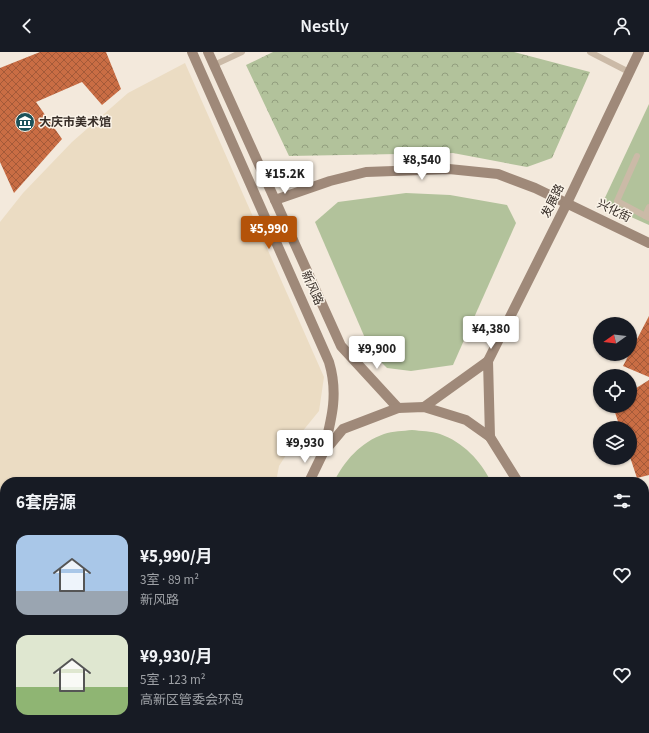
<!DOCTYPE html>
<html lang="zh">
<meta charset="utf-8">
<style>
body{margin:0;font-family:"Source Sans 3","Noto Sans SC",sans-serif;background:#20242c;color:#f1f3f6;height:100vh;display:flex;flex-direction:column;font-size:15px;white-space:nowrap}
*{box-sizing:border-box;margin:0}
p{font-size:13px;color:#9ea1a6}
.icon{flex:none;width:22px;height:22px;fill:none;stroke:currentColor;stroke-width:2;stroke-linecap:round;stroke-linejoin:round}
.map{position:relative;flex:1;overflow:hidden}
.sheet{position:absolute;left:0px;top:425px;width:649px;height:256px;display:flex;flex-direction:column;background:#171b24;border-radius:16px 16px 0 0;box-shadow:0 1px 3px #0004}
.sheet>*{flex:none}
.needle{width:26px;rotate:256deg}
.tools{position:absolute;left:593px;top:265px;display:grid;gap:8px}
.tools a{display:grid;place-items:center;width:44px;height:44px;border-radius:50%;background:#171b24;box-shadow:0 1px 3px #0004;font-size:20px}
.price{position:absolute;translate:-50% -34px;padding:0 9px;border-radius:4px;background:#fff;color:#222;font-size:13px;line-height:26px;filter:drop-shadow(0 1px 2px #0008)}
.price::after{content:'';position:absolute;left:50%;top:24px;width:12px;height:9px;margin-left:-6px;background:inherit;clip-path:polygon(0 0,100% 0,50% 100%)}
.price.selected{background:#b45309;color:#fff}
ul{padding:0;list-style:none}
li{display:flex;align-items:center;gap:12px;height:100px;padding:0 16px}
li span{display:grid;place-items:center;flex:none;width:112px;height:80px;border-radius:12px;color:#555}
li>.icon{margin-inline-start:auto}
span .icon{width:48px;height:48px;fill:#fffc;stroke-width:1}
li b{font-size:17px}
h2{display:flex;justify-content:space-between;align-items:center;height:48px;padding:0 16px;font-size:17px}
header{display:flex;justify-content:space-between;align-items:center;height:52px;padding:0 16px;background:#171b24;font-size:18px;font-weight:600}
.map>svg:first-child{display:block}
</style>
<header><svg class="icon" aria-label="back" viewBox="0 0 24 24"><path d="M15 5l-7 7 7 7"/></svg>Nestly<svg class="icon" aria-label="person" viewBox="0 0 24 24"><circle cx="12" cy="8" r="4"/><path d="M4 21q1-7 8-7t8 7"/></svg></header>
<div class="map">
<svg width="649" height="681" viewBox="0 0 649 681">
<defs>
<pattern id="forest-crowns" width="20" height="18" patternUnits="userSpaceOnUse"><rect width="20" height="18" fill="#b2c29b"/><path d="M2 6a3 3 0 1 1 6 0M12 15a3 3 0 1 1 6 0" fill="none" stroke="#929e7e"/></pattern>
<pattern id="building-cross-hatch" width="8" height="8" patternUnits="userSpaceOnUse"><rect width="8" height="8" fill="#c96d44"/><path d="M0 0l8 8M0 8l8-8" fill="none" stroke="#a45a39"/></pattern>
</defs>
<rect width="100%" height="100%" fill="#f3e9dc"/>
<polygon fill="url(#forest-crowns)" points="273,0 514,0 590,20 552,106 527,115 453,101 289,104 246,13"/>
<g fill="#b2c29b">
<polygon points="649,52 649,173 602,152"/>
<polygon points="406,141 450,143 507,153 516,171 453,313 411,319 387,316 371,300 315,170 338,150"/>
<path d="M412 378C421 379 431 379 440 382 463 390 481 409 491 430H334C344 409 361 390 384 382 393 379 403 379 412 378Z"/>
<polygon points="644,536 649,538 649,621 644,619"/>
<polygon points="161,676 277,676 275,681 165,681"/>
</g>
<polygon fill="#ebdcc3" points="185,11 324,325 319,359 297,386 279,414 276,430 5,430 5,624 0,626 0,170 23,141 72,90 128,41"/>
<g fill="url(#building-cross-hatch)">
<polygon points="40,0 106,0 121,37 102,53 82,30 36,50 62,87 14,141 0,110 0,16"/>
<polygon points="649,264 649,325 623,314"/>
<polygon points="649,328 649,423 637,426 630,405 630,376 620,376 613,354 630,354 630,340"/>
<polygon points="444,676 611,676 622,681 445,681"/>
</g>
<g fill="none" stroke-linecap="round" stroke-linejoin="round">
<g stroke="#cbbaa7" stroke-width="6">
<polyline points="590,0 629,20"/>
<polyline points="214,13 242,0"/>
<polyline points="637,104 617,149 649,166"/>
<polyline points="645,164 649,155"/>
</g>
<g stroke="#9f8979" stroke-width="10">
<path d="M192 0 329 310C339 343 331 369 323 401"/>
<polyline points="208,0 341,294 398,356"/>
<polyline points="275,148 330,129 366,120 449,117 498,122 535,136 649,191"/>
<polyline points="488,309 567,151 639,0"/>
<polyline points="424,355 488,309 490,385"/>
<polyline points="309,430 323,401 343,377 398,356 424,355 466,368 490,385 518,430"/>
<polyline points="644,509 649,511"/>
<polyline points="644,641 649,644"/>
<polyline points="0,650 5,647"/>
<polyline points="138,676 143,681"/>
<polyline points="313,681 316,676"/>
</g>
</g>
<defs>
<symbol id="museum-disc" viewBox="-11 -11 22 22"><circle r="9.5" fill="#1c525a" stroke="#faf3e8"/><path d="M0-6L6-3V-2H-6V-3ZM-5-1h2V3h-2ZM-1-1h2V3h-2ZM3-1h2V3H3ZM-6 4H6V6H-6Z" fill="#fff"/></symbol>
</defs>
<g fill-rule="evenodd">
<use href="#museum-disc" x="14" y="59" width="22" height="22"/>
</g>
<g text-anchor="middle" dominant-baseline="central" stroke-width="3" stroke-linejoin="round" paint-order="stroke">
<g font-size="12" font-weight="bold" fill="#372e28" stroke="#faf3e8" text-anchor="start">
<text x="39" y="70">大庆市美术馆</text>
</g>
<g font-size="12" fill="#372e28" stroke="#faf3e8">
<text transform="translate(553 149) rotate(-64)">发展路</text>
<text transform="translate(614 159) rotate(26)">兴化街</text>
<text transform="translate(312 236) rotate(66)">新风路</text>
</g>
</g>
</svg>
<div class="tools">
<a><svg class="needle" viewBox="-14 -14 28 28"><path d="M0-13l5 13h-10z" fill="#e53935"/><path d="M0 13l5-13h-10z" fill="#9ea1a6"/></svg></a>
<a><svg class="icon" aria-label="locate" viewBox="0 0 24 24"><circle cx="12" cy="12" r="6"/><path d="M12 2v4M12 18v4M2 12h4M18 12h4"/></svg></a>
<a><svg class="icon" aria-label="layers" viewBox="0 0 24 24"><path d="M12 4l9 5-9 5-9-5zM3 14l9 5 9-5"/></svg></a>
</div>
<b class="price" style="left:422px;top:129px">¥8,540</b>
<b class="price" style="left:285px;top:143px">¥15.2K</b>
<b class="price selected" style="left:269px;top:198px">¥5,990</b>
<b class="price" style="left:491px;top:298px">¥4,380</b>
<b class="price" style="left:377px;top:318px">¥9,900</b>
<b class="price" style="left:305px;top:412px">¥9,930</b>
<section class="sheet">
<h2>6套房源<svg class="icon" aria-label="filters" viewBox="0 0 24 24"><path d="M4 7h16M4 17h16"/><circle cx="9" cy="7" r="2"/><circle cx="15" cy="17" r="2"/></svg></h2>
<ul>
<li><span style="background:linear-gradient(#a9c7e8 70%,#9aa5b1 0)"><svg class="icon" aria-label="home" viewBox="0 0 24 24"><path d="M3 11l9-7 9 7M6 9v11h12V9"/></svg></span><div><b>¥5,990/月</b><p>3室 · 89 m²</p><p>新风路</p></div><svg class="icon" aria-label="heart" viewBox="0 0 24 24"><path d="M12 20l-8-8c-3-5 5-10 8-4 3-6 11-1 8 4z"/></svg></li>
<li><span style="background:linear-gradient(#dfe7d0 65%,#8fb573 0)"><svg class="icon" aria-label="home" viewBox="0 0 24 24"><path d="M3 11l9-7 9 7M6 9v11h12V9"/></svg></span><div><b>¥9,930/月</b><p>5室 · 123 m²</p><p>高新区管委会环岛</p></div><svg class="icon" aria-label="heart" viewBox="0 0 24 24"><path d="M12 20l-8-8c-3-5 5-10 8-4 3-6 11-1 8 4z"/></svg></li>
</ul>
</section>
</div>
